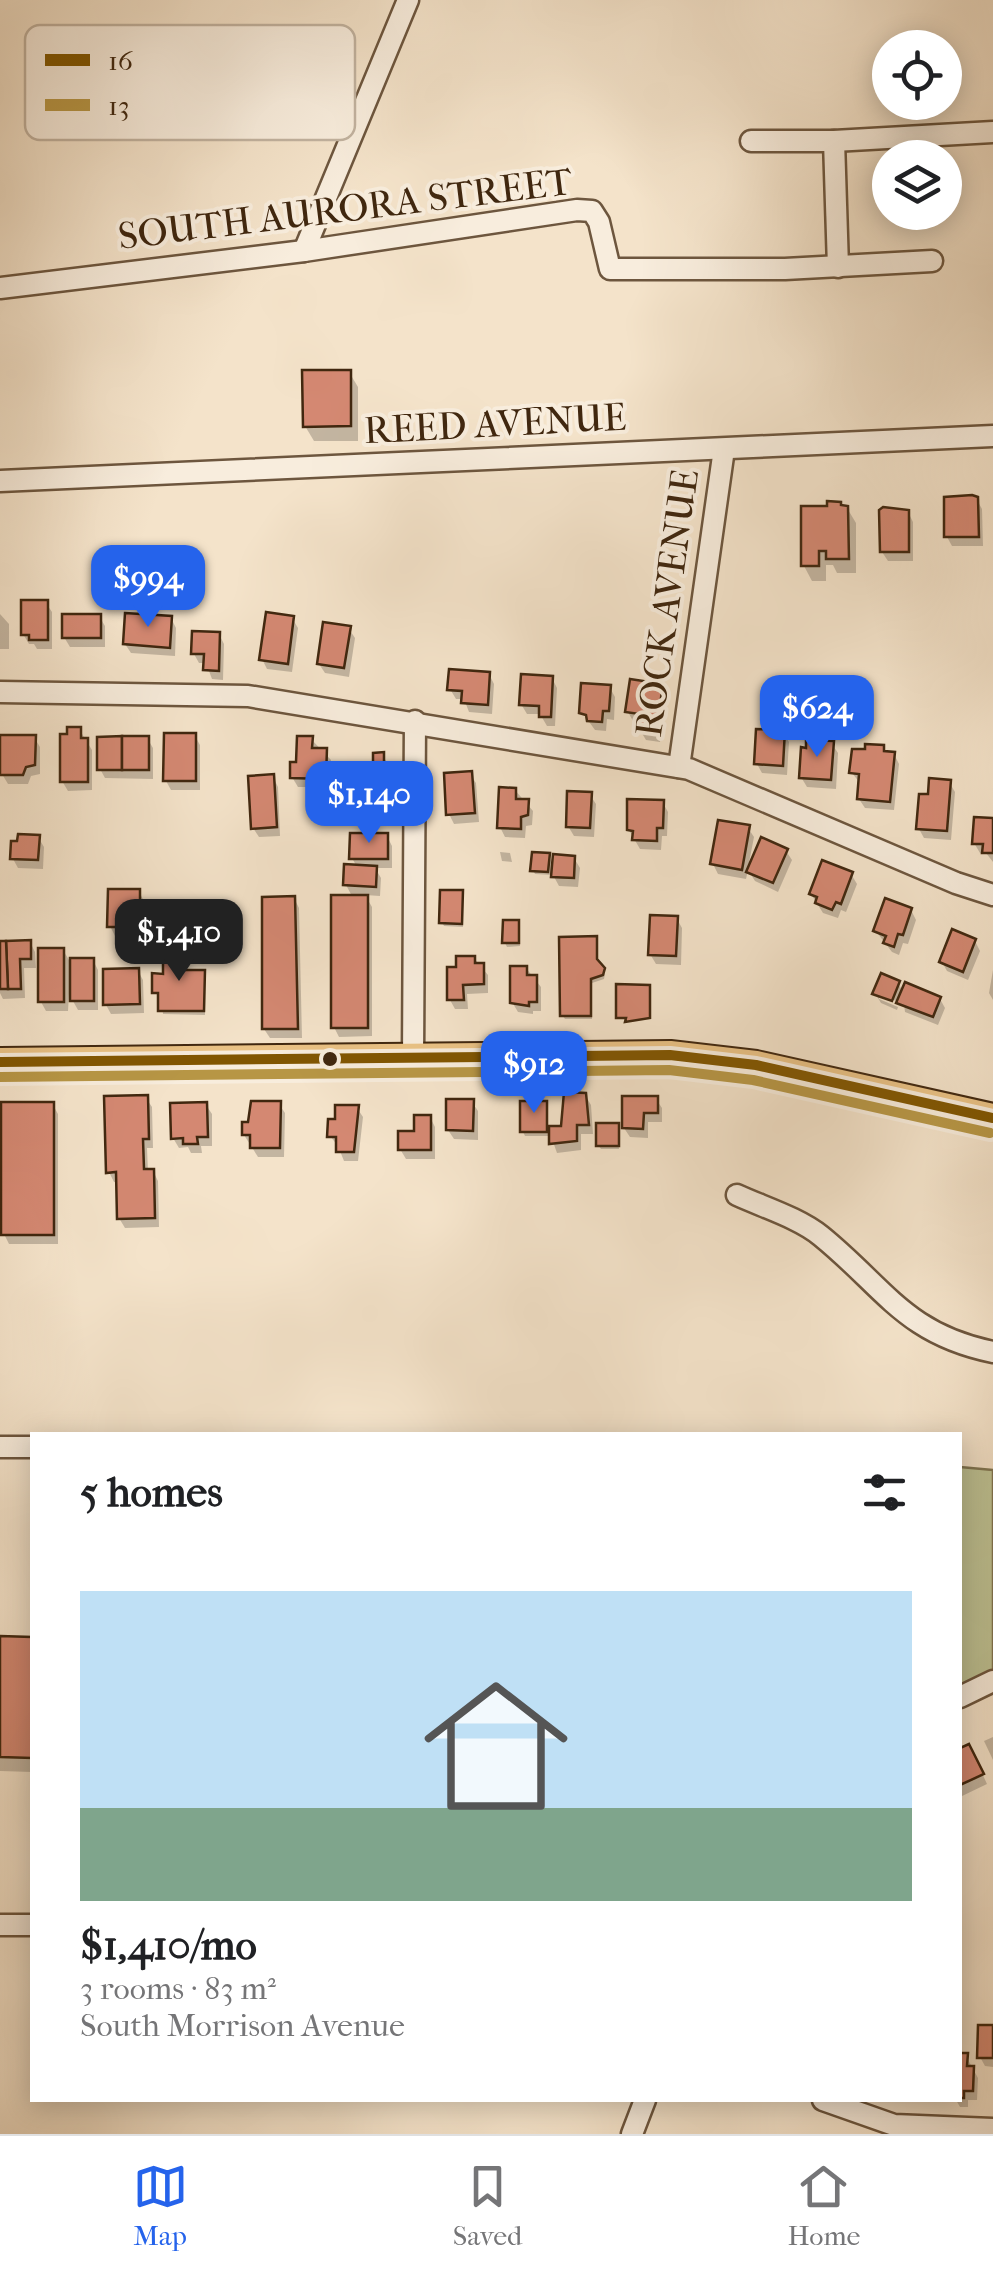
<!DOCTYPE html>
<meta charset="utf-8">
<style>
body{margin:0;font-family:"IM FELL French Canon",serif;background:#f2f2f2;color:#202124;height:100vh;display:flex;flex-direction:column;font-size:38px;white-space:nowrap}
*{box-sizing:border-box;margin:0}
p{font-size:32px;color:#757577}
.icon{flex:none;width:55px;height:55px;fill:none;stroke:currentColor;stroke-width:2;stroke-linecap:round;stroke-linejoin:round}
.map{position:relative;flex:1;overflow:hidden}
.panel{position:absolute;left:30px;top:1432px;width:932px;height:670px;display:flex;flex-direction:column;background:#fff;border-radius:0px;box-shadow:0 5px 25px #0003}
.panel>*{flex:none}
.buttons{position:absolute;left:872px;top:30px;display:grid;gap:20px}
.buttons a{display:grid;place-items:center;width:90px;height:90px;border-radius:50%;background:#fff;box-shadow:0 5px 25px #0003;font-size:50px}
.price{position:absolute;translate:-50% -85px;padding:0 22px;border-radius:20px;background:#2563eb;color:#fff;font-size:32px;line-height:65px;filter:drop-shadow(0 2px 5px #0008)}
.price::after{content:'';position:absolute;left:50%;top:60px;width:30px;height:22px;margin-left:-15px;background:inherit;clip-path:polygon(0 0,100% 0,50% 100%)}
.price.on{background:#222;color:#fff}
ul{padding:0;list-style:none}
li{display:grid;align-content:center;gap:20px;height:530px;padding:0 50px}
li+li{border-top:2px solid #e0e0e0}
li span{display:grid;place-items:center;height:310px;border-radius:0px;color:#555}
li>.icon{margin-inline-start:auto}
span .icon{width:180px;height:180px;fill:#fffc;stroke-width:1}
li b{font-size:42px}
h2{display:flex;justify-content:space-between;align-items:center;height:120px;padding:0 50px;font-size:42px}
.menu{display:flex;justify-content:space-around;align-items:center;height:140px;border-top:2px solid #e0e0e0;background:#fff;font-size:28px;color:#757577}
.menu a{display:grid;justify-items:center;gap:5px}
.menu .on{color:#2563eb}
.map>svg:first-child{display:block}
</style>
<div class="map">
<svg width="993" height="2134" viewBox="0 0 993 2134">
<rect width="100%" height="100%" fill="#f4e3ca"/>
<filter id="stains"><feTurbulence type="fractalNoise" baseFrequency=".002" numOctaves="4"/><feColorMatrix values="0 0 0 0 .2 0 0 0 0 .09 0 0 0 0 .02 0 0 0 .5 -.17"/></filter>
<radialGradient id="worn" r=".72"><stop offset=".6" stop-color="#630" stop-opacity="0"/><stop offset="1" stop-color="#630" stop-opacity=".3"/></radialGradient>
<polygon fill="#bec395" stroke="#7f7552" stroke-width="2.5" points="960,1467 993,1470 993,1670 960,1686"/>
<g fill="#0003">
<polygon points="349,372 358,387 358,441 314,441 305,426"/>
<polygon points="977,500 982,509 983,546 952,546 947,537"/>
<polygon points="847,508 856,523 856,573 837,573 833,565 826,565 826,581 812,581 804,566 830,509"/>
<polygon points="908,512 913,522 913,561 888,561 882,552"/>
<polygon points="46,603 52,612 52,649 37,649 34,644 29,644 23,634"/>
<polygon points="0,614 9,624 9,649 0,649"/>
<polygon points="99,616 105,626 105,647 70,647 64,637"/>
<polygon points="171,618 176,628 175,656 131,653 125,644"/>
<polygon points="292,618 298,628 292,672 267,669 262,659"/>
<polygon points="349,629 355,638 349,677 325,673 319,664"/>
<polygon points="219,634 224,644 223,680 212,679 206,663 199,663 194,654"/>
<polygon points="489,674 494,684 492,714 469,712 464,699 456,699 450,689"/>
<polygon points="552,678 557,688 555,726 547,726 540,714 527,714 521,704"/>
<polygon points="661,686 667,696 660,742 646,740 640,730 642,722 633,721 628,712"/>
<polygon points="610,688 615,697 614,720 607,719 606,731 595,730 582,712"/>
<polygon points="79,729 92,750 92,790 68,791 62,781"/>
<polygon points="783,733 789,742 787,775 762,773 757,764"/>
<polygon points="195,736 200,745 200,790 171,790 166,781"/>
<polygon points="34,737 40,747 40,774 31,776 28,784 8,784 2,774"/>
<polygon points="147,738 153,748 153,779 105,778 100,769"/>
<polygon points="311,739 331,760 330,787 298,787 292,777"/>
<polygon points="832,744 838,753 836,789 807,787 801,777"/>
<polygon points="883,748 886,754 894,754 899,764 894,810 865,808 859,799 860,783 852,773"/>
<polygon points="382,755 388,764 388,804 381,804 376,794"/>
<polygon points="470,774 476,783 479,822 454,824 449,814"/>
<polygon points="273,777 278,787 280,836 259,837 253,828"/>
<polygon points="949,782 955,792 951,840 924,838 919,829 930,796"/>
<polygon points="515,790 533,811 532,825 526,826 525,838 505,837 500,827"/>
<polygon points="590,795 596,804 594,837 574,836 568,826"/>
<polygon points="663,803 668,812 667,836 662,836 661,850 640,849 629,830"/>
<polygon points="993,821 993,862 986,853 980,853 974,843"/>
<polygon points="748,828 754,837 748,868 786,851 792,860 778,892 755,881 748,870 746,879 718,874 713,864"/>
<polygon points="387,836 392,846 392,868 375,868 381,878 380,896 365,895 372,907 372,1036 339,1037 334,1027 353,898 346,885 357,867 352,858"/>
<polygon points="38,837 44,847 43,869 18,868 13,859"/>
<polygon points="500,852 510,853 512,862 502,861"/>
<polygon points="548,855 554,866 574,858 580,868 578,887 559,886 553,875 535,874 533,870"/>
<polygon points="851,874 857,884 846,912 841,910 838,918 823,913 811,894"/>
<polygon points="139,892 144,901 144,936 115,936 110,926"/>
<polygon points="461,893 463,927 444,926 442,922"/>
<polygon points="294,898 299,908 302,1038 270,1038 264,1029"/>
<polygon points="911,910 916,920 908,944 903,943 899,955 892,952 875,930"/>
<polygon points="677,919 682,928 681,965 656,964 650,954"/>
<polygon points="517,922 520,946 507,947 505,943"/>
<polygon points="596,939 598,964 605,974 604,979 592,983 592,1019 565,1019 562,1015"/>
<polygon points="975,941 980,951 968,980 947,971 942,962"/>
<polygon points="30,942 35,952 36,968 24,968 25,998 3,999 0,993 0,943"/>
<polygon points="63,950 69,960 93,960 98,970 98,1010 78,1010 69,994 68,1011 46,1011 41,1002"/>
<polygon points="183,950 185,973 203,973 205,977 205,1015 163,1014 161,996 154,992"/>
<polygon points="474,958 488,975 488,993 467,994 468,1009 455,1009 450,1000 459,970"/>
<polygon points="526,968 541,987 541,1011 533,1011 533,1014 518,1012 512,1002"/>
<polygon points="993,970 993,1000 989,993"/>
<polygon points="138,971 143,980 144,1013 111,1014 106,1005"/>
<polygon points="898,983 903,992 940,999 945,1008 938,1025 905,1012 904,1004 879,994 879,999 898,1007 897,1010 881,1003 875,993"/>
<polygon points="585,1095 591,1105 593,1134 581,1134 581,1150 557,1153 551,1136 525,1136 523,1132 546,1103 548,1128 564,1129"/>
<polygon points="146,1098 152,1107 153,1148 147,1148 148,1172 153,1171 158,1181 159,1227 125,1228 119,1218 119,1182 114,1182 109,1172"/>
<polygon points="656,1099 662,1108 662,1122 648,1122 648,1138 630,1137 624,1128"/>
<polygon points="472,1102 478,1111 478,1140 454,1139 448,1130"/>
<polygon points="279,1104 285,1113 284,1157 258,1157 244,1135"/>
<polygon points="53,1105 58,1114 58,1244 9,1244 4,1234"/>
<polygon points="206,1105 212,1114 212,1146 201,1146 202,1153 191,1153 188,1147 179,1148 173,1138"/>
<polygon points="357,1108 363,1117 358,1161 344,1161 338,1146 330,1136 337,1122"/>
<polygon points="430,1117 435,1127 435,1159 406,1159 400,1149"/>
<polygon points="617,1125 619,1149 601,1149 598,1145"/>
<polygon points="0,1639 32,1639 32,1772 0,1771"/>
<polygon points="993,1737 993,1760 984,1741"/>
<polygon points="960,1751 974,1756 987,1784 960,1797"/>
<polygon points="993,2028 993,2067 985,2066 980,2057"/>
<polygon points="960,2055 966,2056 978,2078 977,2100 968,2100 968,2107 960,2107 956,2100 960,2100"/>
</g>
<g fill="#d48872" stroke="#40270f" stroke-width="2.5">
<polygon points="302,370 351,370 351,426 303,427"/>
<polygon points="972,495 978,497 979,537 944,537 944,497"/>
<polygon points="827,501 841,502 841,505 848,506 849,559 826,559 826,551 819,551 819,566 801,566 801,506 827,506"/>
<polygon points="883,507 909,510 909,552 880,552 879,510"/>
<polygon points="21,600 48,600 48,640 29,640 29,635 21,635"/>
<polygon points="266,612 294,616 288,664 259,660"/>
<polygon points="125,613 172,616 170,648 123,644"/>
<rect x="62" y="614" width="39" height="24"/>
<polygon points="323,622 351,626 344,668 317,664"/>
<polygon points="192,631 220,632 219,671 203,670 204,654 191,654"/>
<polygon points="449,669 490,672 488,705 461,703 462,691 447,690"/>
<polygon points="521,674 553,676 551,717 539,717 539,706 519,705"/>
<polygon points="630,679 663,684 656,733 638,730 640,714 625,712"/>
<polygon points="581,683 611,685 609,711 603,711 602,722 587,721 586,715 579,713"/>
<polygon points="67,727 81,727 81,738 88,738 88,782 60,782 60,734 67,734"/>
<polygon points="756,729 785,730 783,766 754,764"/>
<polygon points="164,733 196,733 196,781 163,781"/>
<polygon points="0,735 36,735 35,765 26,767 23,775 0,775"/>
<polygon points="122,736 122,770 97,770 97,737"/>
<rect x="122" y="736" width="27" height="34"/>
<polygon points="297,736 313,736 312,748 327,748 326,779 290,778 290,762 296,762"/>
<polygon points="806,740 834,741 831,780 799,778 801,747 806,748"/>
<polygon points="865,744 884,745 884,751 895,752 890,802 857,799 859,774 849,773 852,749 865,749"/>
<polygon points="384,752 384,795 373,795 373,753"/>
<polygon points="472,771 475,813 446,815 444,773"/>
<polygon points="274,774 277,827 251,829 248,776"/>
<polygon points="929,778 951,780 947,831 916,829 919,794 928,794"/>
<polygon points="499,787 516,788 516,799 529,799 528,815 521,817 521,829 497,828"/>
<polygon points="567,791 592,792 590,828 566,827"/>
<polygon points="627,799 664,800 663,828 657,828 657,841 632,840 633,831 627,830"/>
<polygon points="974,817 993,818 993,853 982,853 983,844 972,844"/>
<polygon points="718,820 750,825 742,870 710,864"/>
<polygon points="350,833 388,833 388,859 349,859"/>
<polygon points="18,834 40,835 38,860 10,859 11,841 17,841"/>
<polygon points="761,837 788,849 773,883 746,872"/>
<polygon points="532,852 550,853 548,872 530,871"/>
<polygon points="553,854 575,856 574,878 551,877"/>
<polygon points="822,860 853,872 841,904 836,902 832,910 815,903 817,897 809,894"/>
<polygon points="344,864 377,866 376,887 343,885"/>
<polygon points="108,889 140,889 140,927 107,927"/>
<polygon points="440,890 463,890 462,924 439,923"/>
<rect x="331" y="895" width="37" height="133"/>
<polygon points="295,896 298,1029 262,1029 262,897"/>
<polygon points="885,898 912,908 903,935 898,934 894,947 883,943 886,936 873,931"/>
<polygon points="650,915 678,916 676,956 648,955"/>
<polygon points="503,920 519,920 519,943 502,943"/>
<polygon points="952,929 976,939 963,972 939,962"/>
<polygon points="597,936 597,959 605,968 603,975 591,979 591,1016 560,1016 559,937"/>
<polygon points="31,940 31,959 20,959 21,989 8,989 6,941"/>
<polygon points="0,941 6,941 8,989 0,989"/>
<polygon points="163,947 185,947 185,970 205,970 204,1011 158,1011 158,993 152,993 152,973 163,974"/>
<rect x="38" y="948" width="26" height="54"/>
<polygon points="456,956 475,956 475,963 484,963 484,984 463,985 464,1000 447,1000 447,967 456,967"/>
<rect x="70" y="958" width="24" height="43"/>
<polygon points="510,966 527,966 527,975 537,975 537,1002 529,1002 529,1006 510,1003"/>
<polygon points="139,968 140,1004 103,1005 103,969"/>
<polygon points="881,973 900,981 892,1001 872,994"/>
<polygon points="905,982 941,997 933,1017 896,1003"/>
<polygon points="616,984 650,985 650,1018 625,1022 626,1018 616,1018"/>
<polygon points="564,1092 586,1093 589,1125 577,1125 577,1141 549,1144 549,1126 561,1126"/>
<polygon points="148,1095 149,1139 143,1139 144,1169 154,1169 155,1218 117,1219 116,1172 106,1173 104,1096"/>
<polygon points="622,1096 658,1096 658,1113 644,1113 643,1129 622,1128"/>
<polygon points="446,1099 474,1099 473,1131 446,1130"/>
<polygon points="251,1101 281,1101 280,1148 250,1148 250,1135 242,1135 242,1122 248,1122"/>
<rect x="520" y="1101" width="27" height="31"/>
<rect x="1" y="1102" width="53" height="133"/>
<polygon points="207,1102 208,1137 197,1137 198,1144 183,1144 183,1138 171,1139 170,1103"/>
<polygon points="335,1105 359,1105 354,1152 336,1152 336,1137 327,1137 328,1119 335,1119"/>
<polygon points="414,1115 431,1115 431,1150 398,1150 398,1131 414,1131"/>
<rect x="596" y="1123" width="23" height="23"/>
<polygon points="0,1636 32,1637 32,1758 0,1757"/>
<polygon points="969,1744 984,1774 960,1785 960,1748"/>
<polygon points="978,2025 993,2025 993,2058 977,2058"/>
<polygon points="960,2053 968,2053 967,2066 974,2066 973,2091 964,2091 964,2098 960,2098"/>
</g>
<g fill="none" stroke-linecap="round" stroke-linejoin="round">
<defs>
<g id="minor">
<polyline points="751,141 834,141 993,132"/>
<polyline points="834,141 838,267"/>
<polyline points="304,251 408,0"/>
<polyline points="0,288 304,251 577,210 592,211 599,222 610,269 785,269 932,261"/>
<polyline points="0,481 993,436"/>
<polyline points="0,692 248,696 689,769 956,883 993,895"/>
<polyline points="679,767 724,449"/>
<polyline points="413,1058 415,721"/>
<path d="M737 1195C763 1207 799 1218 821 1236 885 1288 905 1334 993 1352"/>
<polyline points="0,1447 32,1447"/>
<polyline points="960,1697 993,1681"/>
<polyline points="0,1925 32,1925"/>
<polyline points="823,2100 894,2125 993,2129"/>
<polyline points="632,2134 645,2100"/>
</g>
<polyline id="major" points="0,1062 670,1055 756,1065 993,1118"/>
</defs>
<use href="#minor" stroke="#6d563e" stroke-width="25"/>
<use href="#major" stroke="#40270f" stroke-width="32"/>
<use href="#minor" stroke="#f8eddd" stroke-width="20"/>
<use href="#major" stroke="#eac285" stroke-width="28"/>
<defs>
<polyline id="bus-1" points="0,1062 670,1055 756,1065 993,1118"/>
<polyline id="bus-2" points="0,1077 669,1070 753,1080 990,1133"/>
</defs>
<use href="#bus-1" stroke="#f8eddd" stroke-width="18"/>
<use href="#bus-2" stroke="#f8eddd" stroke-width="18"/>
<use href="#bus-1" stroke="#815601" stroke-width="10"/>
<use href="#bus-2" stroke="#b79645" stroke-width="10"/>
</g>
<circle fill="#40270f" stroke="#f8eddd" stroke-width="4" cx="330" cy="1059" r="9"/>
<g text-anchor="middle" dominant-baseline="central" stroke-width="8" stroke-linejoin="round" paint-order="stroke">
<g font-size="38" fill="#40270f" stroke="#f8eddd">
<text transform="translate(345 209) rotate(-7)">SOUTH AURORA STREET</text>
<text transform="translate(495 424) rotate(-3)">REED AVENUE</text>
<text transform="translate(667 603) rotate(-82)">ROCK AVENUE</text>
</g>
</g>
<rect x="25" y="25" width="330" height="115" rx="15" fill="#f8eddd" stroke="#c1b29f" stroke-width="2.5"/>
<rect x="45" y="54" width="45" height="12" fill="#815601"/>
<rect x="45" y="99" width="45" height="12" fill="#b79645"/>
<g font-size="28" fill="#40270f">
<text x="108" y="70">16</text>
<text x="108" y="115">13</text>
</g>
<rect width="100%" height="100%" filter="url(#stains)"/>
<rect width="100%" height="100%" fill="url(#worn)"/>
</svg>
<div class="buttons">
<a><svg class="icon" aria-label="locate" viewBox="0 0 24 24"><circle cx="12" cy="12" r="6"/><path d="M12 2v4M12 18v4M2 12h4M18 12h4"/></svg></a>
<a><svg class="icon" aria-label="layers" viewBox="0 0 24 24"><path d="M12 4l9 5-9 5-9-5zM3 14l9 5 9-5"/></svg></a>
</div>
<b class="price" style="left:148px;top:630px">$994</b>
<b class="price" style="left:817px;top:760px">$624</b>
<b class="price" style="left:369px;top:846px">$1,140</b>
<b class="price on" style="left:179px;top:984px">$1,410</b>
<b class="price" style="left:534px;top:1116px">$912</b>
<section class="panel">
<h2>5 homes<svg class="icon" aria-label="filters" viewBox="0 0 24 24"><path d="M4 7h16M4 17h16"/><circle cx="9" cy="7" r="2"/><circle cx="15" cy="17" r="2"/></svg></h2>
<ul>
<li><span style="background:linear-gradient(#bfe0f5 70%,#7fa58c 0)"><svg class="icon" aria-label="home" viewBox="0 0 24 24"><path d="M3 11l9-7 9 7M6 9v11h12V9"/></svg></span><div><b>$1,410/mo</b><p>3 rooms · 83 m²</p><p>South Morrison Avenue</p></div></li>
</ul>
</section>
</div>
<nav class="menu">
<a class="on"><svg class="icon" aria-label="map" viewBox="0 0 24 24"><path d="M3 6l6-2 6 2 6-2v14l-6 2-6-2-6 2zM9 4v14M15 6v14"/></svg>Map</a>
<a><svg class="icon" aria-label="saved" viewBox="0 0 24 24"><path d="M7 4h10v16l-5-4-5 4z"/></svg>Saved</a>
<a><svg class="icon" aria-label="home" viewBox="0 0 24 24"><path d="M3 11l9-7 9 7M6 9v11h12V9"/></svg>Home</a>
</nav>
